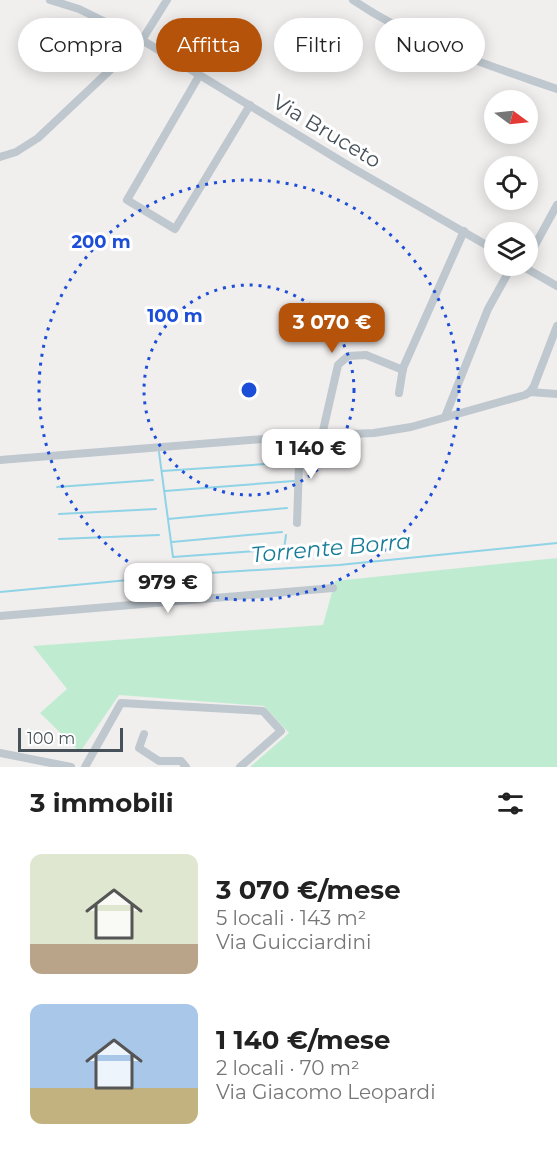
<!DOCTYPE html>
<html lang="it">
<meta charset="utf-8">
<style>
body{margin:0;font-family:Montserrat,sans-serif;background:#f6f6f6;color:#222;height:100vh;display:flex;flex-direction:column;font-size:22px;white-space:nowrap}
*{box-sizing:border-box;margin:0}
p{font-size:20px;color:#767676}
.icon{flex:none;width:33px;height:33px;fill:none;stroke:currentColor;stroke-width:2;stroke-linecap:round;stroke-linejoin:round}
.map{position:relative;height:767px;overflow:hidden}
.sheet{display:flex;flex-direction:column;background:#fff;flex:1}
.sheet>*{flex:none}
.banner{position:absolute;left:18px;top:18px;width:522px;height:54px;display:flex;gap:12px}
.needle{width:39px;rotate:105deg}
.controls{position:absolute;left:484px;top:90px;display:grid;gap:12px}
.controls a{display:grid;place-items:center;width:54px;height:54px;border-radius:50%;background:#fff;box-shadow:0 3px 15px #0003;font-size:30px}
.scale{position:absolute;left:18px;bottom:15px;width:105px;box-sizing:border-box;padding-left:6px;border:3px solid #47515a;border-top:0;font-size:16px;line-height:21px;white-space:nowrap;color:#47515a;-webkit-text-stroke:4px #fff;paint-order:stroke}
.price{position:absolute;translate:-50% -51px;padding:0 14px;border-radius:12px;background:#fff;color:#222;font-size:20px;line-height:39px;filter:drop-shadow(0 2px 3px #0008)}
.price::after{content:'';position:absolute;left:50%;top:36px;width:18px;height:14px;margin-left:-9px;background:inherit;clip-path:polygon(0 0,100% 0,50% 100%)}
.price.current{background:#b45309;color:#fff}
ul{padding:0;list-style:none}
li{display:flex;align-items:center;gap:18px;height:150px;padding:0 30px}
li span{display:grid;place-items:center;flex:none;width:168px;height:120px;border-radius:12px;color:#555}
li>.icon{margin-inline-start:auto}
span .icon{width:72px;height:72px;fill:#fffc;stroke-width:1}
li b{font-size:26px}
h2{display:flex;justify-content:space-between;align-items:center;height:72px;padding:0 30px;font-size:26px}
.tag{padding:0 21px;border-radius:27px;background:#fff;box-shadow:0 3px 15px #0003;font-size:21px;line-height:54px}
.tag.current{background:#b45309;color:#fff}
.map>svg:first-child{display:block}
</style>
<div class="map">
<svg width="557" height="767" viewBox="0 0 557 767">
<rect width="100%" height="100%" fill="#f1eeee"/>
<polygon fill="#bfecd1" points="557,558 557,767 250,767 289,733 264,706 119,695 80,752 40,713 67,689 33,646 323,625 335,581"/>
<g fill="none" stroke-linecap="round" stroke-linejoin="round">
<g stroke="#8fd3e6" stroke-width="2">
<polyline points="159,452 173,557 284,549 286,535"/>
<polyline points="162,471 266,464"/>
<polyline points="57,487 153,480"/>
<polyline points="165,491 294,481"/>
<polyline points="59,514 156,509"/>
<polyline points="168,519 287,508"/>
<polyline points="59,539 159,535"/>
<polyline points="172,542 282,532"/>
<polyline points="0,592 193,574 339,565 557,543"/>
</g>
<g stroke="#bfc8cf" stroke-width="8">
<polyline points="50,0 79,9 142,40 349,166 495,250"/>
<path d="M353 0C416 43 485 64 557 89"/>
<polyline points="199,76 127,200 175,229 250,105"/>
<polyline points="0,157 16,152 38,138 142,40 167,0"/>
<polyline points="528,258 557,205"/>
<polyline points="522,266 557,286"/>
<polyline points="530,392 534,386 557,326"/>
<polyline points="399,393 403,368 464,231"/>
<polyline points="445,417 488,309 512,266"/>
<polyline points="322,435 338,365 348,356 366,355 403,370"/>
<polyline points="0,460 300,436 374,433 411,427 525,395 530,392 557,394"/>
<polyline points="297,523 300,436"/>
<polyline points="0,616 333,588"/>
<polyline points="144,734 139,748 159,761 181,761 186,767"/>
<polyline points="0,753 71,767"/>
<polyline points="85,767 121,703 263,711 281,731 240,767"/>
</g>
</g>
<g fill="none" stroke="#1d4ed8" stroke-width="3" stroke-dasharray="3 6">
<circle cx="249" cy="390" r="105"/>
<circle cx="249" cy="390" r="210"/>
</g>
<g text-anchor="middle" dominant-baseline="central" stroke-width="6" stroke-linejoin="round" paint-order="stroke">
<g font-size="21" fill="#47515a" stroke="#fff">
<text transform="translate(327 131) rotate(31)">Via Bruceto</text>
</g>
<g font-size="22" font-style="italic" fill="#167c98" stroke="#fff">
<text transform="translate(331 548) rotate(-5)">Torrente Borra</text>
</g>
</g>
<circle cx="249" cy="390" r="9" fill="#1d4ed8" stroke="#fff" stroke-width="3"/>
<g font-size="18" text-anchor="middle" font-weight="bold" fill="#1d4ed8" stroke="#fff" stroke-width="6" stroke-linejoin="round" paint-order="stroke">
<text x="101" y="248">200 m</text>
<text x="175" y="322">100 m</text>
</g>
</svg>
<div class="controls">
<a><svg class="needle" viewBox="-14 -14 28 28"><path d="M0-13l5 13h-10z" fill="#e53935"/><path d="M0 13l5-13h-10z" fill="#767676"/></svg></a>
<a><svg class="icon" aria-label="locate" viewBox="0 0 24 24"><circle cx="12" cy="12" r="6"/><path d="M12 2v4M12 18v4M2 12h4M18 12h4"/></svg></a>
<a><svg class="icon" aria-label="layers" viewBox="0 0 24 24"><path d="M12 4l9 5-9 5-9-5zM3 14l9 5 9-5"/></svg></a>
</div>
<div class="scale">100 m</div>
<b class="price current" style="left:332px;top:354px">3 070 €</b>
<b class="price" style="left:311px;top:480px">1 140 €</b>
<b class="price" style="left:168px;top:614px">979 €</b>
<div class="banner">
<a class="tag">Compra</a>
<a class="tag current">Affitta</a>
<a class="tag">Filtri</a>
<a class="tag">Nuovo</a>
</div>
</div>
<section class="sheet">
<h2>3 immobili<svg class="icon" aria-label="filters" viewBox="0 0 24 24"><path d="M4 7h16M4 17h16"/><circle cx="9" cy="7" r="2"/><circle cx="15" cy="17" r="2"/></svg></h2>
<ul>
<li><span style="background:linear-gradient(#dfe7d0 75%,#b9a48a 0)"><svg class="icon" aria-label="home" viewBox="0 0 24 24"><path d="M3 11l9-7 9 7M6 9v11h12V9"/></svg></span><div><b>3 070 €/mese</b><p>5 locali · 143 m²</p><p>Via Guicciardini</p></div></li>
<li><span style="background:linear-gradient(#a9c7e8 70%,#c2b280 0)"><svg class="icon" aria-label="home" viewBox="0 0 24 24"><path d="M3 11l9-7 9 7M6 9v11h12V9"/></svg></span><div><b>1 140 €/mese</b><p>2 locali · 70 m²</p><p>Via Giacomo Leopardi</p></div></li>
</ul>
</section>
